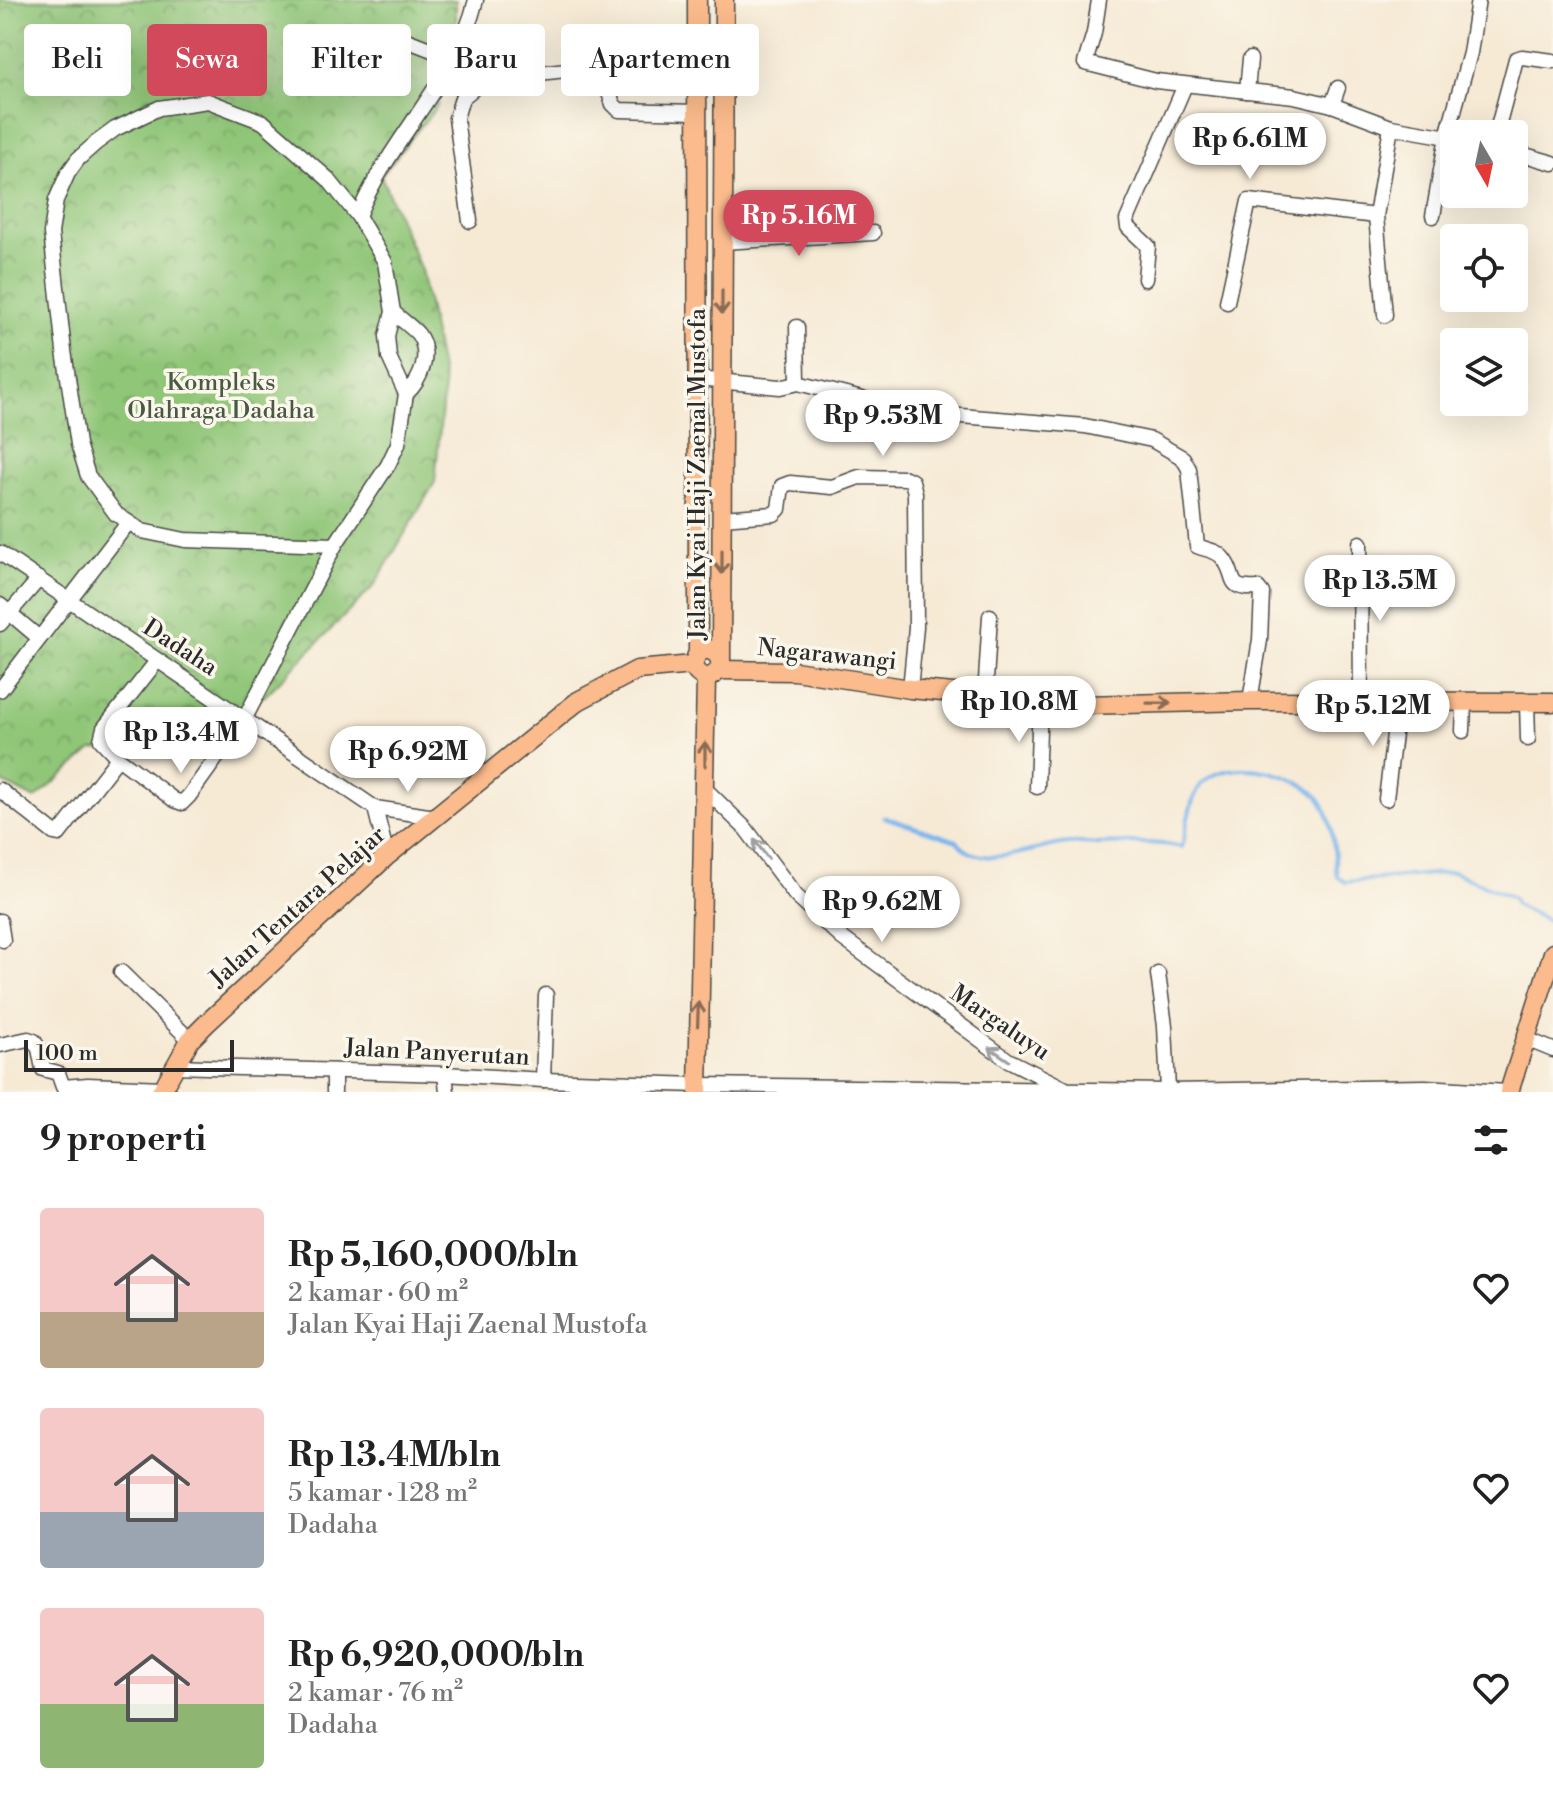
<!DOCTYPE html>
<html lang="id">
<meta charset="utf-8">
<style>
body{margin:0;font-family:"Libre Bodoni",serif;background:#f6f6f6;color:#222;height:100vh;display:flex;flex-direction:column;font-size:30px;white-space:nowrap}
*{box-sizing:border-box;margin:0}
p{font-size:26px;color:#767676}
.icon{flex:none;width:44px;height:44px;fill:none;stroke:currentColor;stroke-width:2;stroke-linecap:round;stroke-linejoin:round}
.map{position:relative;height:1092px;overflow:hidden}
.panel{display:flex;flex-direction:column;background:#fff;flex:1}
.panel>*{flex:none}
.hud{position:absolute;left:24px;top:24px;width:800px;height:72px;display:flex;gap:16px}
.needle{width:52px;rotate:171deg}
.fabs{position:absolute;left:1440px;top:120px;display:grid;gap:16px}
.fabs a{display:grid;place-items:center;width:88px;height:88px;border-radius:8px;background:#fff;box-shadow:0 8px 32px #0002;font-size:40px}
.scale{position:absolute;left:24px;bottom:20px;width:210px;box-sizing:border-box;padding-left:8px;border:4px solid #2b2b2b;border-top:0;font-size:22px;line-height:28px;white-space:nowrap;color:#2b2b2b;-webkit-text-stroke:6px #fbf7ec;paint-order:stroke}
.price{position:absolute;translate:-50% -68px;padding:0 18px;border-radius:28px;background:#fff;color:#222;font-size:26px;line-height:52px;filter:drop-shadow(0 2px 4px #0008)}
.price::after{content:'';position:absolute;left:50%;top:48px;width:24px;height:18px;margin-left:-12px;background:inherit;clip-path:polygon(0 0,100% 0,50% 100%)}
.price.current{background:#d1495b;color:#fff}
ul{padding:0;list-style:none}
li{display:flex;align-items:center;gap:24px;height:200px;padding:0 40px}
li span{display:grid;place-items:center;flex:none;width:224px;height:160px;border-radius:8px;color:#555}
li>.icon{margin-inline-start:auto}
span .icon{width:96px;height:96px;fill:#fffc;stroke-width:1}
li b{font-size:34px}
h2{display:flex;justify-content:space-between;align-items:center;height:96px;padding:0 40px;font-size:34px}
.tag{padding:0 28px;border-radius:8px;background:#fff;box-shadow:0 8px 32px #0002;font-size:28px;line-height:72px}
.tag.current{background:#d1495b;color:#fff}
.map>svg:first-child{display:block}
</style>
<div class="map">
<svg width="1553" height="1092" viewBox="0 0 1553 1092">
<defs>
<pattern id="park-crowns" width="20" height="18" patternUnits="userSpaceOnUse" patternTransform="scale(2)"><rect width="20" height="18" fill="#90c678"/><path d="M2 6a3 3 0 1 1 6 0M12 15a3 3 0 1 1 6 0" fill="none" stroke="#76a163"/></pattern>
</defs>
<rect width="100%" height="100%" fill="#fbf7ec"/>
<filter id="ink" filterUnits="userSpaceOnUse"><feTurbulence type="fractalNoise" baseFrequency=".0125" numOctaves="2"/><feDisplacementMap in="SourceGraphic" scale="16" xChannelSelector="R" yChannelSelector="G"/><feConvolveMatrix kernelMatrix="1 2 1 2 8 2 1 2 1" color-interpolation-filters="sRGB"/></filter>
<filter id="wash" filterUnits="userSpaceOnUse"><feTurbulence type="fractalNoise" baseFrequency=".006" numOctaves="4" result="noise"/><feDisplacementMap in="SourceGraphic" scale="32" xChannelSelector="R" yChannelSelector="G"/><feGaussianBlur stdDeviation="1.8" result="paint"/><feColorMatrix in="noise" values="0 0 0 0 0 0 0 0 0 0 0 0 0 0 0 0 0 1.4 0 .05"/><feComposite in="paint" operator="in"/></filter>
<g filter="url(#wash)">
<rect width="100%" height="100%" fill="#f6ead5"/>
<polygon fill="url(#park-crowns)" stroke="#5e7852" stroke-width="2" points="0,0 456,0 456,29 437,106 381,176 421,270 444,385 435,482 374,586 266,695 189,739 92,750 35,799 0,781"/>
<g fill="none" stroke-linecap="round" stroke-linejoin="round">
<path stroke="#7ab5ec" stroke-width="4" d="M884 817 957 841C979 874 1039 845 1069 843 1080 842 1090 844 1101 844 1129 843 1154 841 1182 847 1187 828 1189 796 1204 782 1230 756 1304 772 1322 803 1334 822 1334 854 1337 876L1345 882 1454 872 1513 898 1516 905 1553 923"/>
</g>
</g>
<g filter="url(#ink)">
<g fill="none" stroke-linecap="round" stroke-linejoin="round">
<defs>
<g id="minor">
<polyline points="1099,0 1094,33 1085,63 1156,81 1294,96 1332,105 1391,127 1454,138"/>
<polyline points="386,32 455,59"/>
<polyline points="1247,91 1250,59"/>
<polyline points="1332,105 1338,88"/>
<polyline points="1496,134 1516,59 1522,57 1553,61"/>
<polyline points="1514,152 1553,163"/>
<polyline points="1433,216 1447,136 1470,53 1478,0"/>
<polyline points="470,221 456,118 462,98 485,79 593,67 601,71 613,104 619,110 696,112"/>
<polyline points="722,242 873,233"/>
<polyline points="1145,279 1148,246 1128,227 1127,220 1185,85"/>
<polyline points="1227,302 1249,201 1376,216"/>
<path d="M393 312C400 319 411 326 418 334 432 354 421 380 406 394"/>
<polyline points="1385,315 1376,216 1391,127"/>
<polyline points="797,327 798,383"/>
<path d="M697 379 780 387 798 383 894 407 948 415 1085 426 1152 440 1183 458 1189 469 1197 546C1206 550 1216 550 1222 557 1239 576 1223 590 1258 588L1262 593 1260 640 1250 701"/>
<polyline points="722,518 774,514 779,509 782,486 790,483 832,487 859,477 906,478 912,481 915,493 916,627 910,689"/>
<polyline points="1360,543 1361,703"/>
<polyline points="335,545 185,540 142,531 116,514 88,476 78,444 64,351 51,233 56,200 68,173 78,159 96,143 115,129 159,108 208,101 263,122 328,179 358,216"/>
<polyline points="0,553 375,808 435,817"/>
<polyline points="0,605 38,637"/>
<polyline points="0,624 39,579"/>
<path d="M157 661 104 728 101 740 118 758 174 800 182 803 189 796 245 718 335 545 388 465 398 444 406 394 389 357 387 336 393 312 385 262 358 216C389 139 456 81 476 0"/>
<polyline points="0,690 128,523"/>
<polyline points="985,696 990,616"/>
<polyline points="1527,702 1528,739"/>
<polyline points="1463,731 1464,703"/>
<polyline points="1037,787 1040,701"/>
<polyline points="705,789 746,829 796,896 842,938 1008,1060 1064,1088"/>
<polyline points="0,790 54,833 59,834 118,758"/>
<polyline points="1386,799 1398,702"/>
<polyline points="375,808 387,856"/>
<polyline points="0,921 3,940"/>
<polyline points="121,972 190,1040"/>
<polyline points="1158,974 1165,1026 1168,1091"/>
<polyline points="1526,1039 1553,1050"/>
<polyline points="0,1045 28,1039 34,1041 39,1049 43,1069 58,1073 63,1087 88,1085 163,1088"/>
<polyline points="174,1066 445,1074 543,1080 698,1085 1168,1091 1425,1087 1507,1092"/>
<polyline points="445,1074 447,1092"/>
<polyline points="543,1080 546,995"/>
<polyline points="334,1092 334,1071"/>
</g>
<g id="major">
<path d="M697 0 698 641V652L693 665C698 681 715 681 721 665L718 655 709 649 698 652"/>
<polyline points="721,660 724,0"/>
<polyline points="720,670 795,671 910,689 1082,705 1250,701 1553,702"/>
<polyline points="161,1092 190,1040 207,1023 387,856 578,701 637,670 693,665"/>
<polyline points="698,1092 706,678"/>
<polyline points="1509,1092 1553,953"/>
</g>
</defs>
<use href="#minor" stroke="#494844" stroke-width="17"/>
<use href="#major" stroke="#494844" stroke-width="21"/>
<use href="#minor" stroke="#fff" stroke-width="14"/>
<use href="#major" stroke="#fbbb8c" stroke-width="18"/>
</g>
<defs><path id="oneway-shaft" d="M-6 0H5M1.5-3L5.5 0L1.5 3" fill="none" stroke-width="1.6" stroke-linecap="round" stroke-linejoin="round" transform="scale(2)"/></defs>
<g stroke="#896c57">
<use href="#oneway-shaft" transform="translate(722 302) rotate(90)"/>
<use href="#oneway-shaft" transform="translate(722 562) rotate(90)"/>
<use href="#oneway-shaft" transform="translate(1159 703) rotate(-1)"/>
<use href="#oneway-shaft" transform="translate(705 754) rotate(-90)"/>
<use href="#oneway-shaft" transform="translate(698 1014) rotate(-88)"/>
</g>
<g stroke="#a0a0a0">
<use href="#oneway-shaft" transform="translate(761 849) rotate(-127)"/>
<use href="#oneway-shaft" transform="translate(999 1054) rotate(-146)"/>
</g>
</g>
<g text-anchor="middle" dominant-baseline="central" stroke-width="7" stroke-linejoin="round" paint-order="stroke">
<g font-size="24" fill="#495a42" stroke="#fbf7ec">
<text x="221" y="383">Kompleks<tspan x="221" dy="28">Olahraga Dadaha</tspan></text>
</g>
<g font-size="24" fill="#2b2b2b" stroke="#fbf7ec">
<text transform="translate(698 474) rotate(-90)">Jalan Kyai Haji Zaenal Mustofa</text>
<text transform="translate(180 648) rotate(33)">Dadaha</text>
<text transform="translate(827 655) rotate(6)">Nagarawangi</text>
<text transform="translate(298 907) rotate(-42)">Jalan Tentara Pelajar</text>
<text transform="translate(1000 1023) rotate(34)">Margaluyu</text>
<text transform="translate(437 1053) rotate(3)">Jalan Panyerutan</text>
</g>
</g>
</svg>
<div class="fabs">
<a><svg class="needle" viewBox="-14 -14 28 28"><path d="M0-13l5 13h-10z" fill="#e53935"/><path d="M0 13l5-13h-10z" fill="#767676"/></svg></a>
<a><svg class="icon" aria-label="locate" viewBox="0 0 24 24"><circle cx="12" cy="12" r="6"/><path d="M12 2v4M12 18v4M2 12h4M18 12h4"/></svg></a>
<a><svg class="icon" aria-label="layers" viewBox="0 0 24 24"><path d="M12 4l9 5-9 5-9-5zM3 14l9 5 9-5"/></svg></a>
</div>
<div class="scale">100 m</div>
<b class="price" style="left:1250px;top:181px">Rp 6.61M</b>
<b class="price current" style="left:799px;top:258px">Rp 5.16M</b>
<b class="price" style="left:883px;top:458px">Rp 9.53M</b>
<b class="price" style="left:1380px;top:623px">Rp 13.5M</b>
<b class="price" style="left:1019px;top:744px">Rp 10.8M</b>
<b class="price" style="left:1373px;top:748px">Rp 5.12M</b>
<b class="price" style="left:181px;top:775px">Rp 13.4M</b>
<b class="price" style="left:408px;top:794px">Rp 6.92M</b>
<b class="price" style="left:882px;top:944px">Rp 9.62M</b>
<div class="hud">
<a class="tag">Beli</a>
<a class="tag current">Sewa</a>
<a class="tag">Filter</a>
<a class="tag">Baru</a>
<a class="tag">Apartemen</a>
</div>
</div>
<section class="panel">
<h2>9 properti<svg class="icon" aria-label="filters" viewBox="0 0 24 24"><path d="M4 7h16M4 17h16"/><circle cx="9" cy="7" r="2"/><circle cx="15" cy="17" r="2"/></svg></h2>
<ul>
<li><span style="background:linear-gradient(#f6c9c9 65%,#b9a48a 0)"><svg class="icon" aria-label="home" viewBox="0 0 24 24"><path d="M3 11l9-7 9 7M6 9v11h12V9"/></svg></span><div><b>Rp 5,160,000/bln</b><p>2 kamar · 60 m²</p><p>Jalan Kyai Haji Zaenal Mustofa</p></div><svg class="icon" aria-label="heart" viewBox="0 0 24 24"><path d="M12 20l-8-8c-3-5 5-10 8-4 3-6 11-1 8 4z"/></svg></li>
<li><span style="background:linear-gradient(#f6c9c9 65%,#9aa5b1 0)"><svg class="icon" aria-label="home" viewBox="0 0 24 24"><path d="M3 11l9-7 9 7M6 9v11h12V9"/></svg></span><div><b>Rp 13.4M/bln</b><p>5 kamar · 128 m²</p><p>Dadaha</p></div><svg class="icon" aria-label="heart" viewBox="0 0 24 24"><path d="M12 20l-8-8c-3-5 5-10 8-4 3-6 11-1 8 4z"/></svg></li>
<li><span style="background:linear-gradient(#f6c9c9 60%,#8fb573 0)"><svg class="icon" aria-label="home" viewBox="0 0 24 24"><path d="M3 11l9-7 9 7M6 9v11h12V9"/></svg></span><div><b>Rp 6,920,000/bln</b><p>2 kamar · 76 m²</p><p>Dadaha</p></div><svg class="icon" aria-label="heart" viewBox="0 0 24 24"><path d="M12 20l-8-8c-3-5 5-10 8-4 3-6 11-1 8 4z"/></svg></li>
</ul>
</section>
